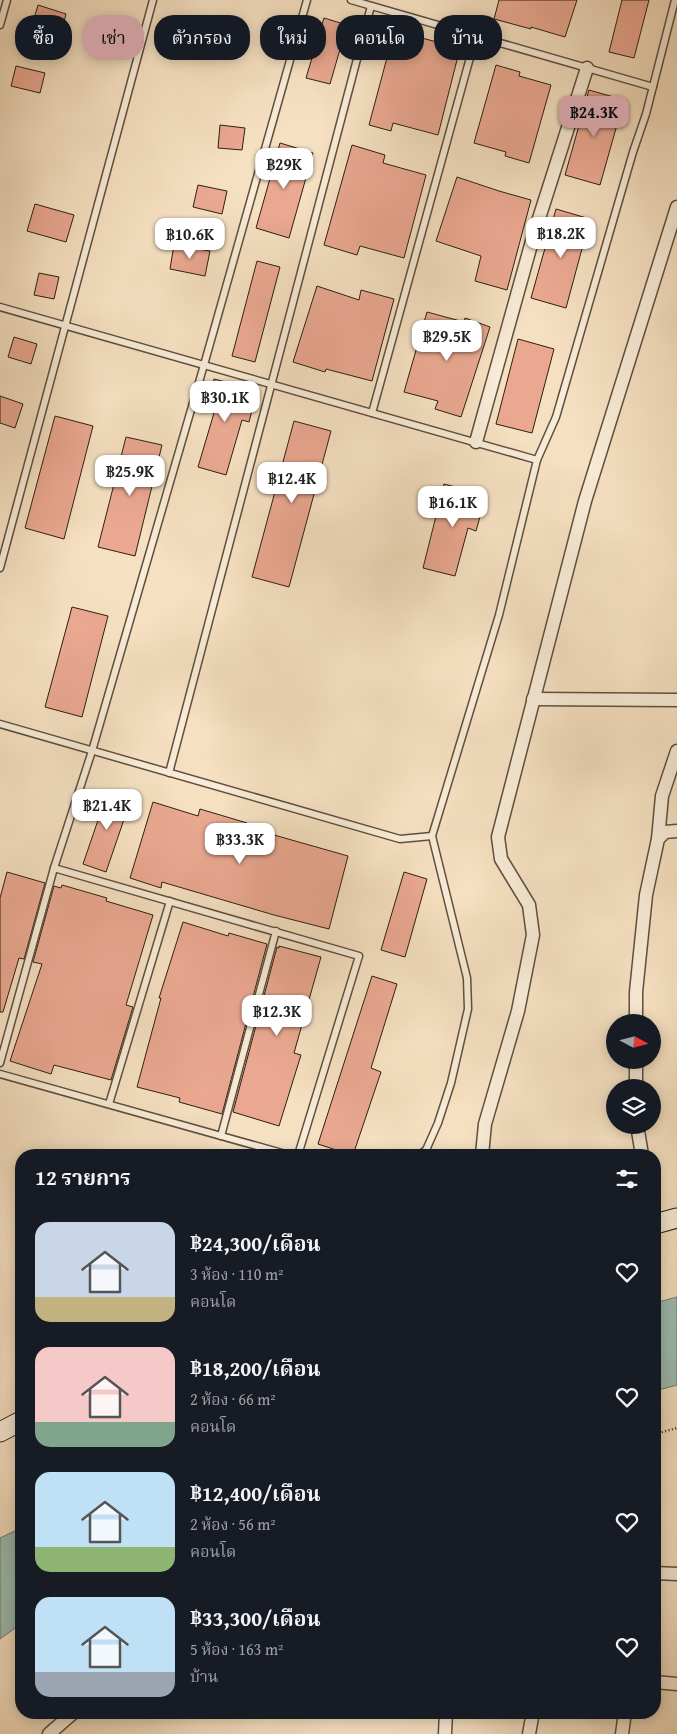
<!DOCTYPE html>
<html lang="th">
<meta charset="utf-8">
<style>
body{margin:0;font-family:"Gentium Book Plus","Noto Serif Thai",serif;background:#242831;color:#f1f3f6;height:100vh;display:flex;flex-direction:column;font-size:19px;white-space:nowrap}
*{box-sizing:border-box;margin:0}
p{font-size:16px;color:#9ea1a6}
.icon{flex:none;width:28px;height:28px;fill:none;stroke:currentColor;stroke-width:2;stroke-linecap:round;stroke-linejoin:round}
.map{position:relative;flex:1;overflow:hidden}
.side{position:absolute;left:15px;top:1149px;width:646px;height:570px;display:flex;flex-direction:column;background:#171b24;border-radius:20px;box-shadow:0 2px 12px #0003}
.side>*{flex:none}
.hud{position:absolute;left:15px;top:15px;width:648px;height:45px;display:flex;gap:10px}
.needle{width:32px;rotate:97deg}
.tools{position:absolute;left:606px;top:1014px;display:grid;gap:10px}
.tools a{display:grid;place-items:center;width:55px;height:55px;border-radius:50%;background:#171b24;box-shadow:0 2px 12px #0003;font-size:25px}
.price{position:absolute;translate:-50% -42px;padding:0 11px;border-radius:10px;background:#fff;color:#222;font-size:16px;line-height:32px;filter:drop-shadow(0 1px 2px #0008)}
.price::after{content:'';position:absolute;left:50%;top:30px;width:15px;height:11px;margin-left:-8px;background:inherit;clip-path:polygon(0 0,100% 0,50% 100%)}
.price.on{background:#c59692;color:#111}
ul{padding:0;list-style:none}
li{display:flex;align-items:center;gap:15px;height:125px;padding:0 20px}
li span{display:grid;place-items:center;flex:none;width:140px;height:100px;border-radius:15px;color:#555}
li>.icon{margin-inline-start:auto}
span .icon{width:60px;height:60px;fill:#fffc;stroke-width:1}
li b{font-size:21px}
h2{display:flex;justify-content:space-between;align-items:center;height:60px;padding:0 20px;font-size:21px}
.chip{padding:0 18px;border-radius:20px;background:#171b24;box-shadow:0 2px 12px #0003;font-size:18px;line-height:45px}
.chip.on{background:#c59692;color:#111}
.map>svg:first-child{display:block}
</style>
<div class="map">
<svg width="677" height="1734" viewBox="0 0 677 1734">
<rect width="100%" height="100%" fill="#f5e0c1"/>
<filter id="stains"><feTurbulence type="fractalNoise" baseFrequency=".004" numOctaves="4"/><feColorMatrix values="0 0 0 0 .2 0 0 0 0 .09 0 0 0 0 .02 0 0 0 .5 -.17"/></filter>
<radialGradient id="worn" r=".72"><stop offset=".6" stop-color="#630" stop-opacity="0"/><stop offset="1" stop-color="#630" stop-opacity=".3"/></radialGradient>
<g fill="#9cbdb0" stroke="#6f7e71">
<polygon points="677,1297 677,1385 655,1391 655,1303"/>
<polygon points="21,1528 21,1624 0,1639 0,1538"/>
</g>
<g fill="#eaa891" stroke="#2b1f13">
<polygon points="499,0 577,0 565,37 531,27 531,29 494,19"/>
<polygon points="622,0 649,0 634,58 609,52"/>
<polygon points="38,5 66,14 59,40 30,32"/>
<polygon points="94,18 125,27 118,50 87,41"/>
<polygon points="324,18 347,25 330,84 306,78"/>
<polygon points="398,23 416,27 414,36 460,48 438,135 393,123 391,131 369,125 392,39 395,40"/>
<polygon points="496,65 520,72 519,76 551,85 529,163 505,156 506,152 474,143"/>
<polygon points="16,66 45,73 40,93 11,86"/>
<polygon points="589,90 624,100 600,185 565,175"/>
<polygon points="220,125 245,128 242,150 218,148"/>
<polygon points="280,143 313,153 289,238 256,228"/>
<polygon points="352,145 385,155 383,163 426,175 404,258 360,246 357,255 324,245"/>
<polygon points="457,177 499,191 531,200 507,290 475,281 481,256 436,241"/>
<polygon points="198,185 227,191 222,214 193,207"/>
<polygon points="35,204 74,215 66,242 27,231"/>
<polygon points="556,209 590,219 566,308 531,298"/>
<polygon points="174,245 210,251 205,276 170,269"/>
<polygon points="257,261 280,267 255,362 232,356"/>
<polygon points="39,273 59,277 54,299 34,295"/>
<polygon points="317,286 359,300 361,290 394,299 372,381 326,369 325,372 293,362"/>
<polygon points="427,312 464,322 465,318 490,327 461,417 435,409 438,401 404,392"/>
<polygon points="14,337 37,344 31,364 8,357"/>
<polygon points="518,339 554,349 532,433 496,424"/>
<polygon points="214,379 257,390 249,422 242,420 226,475 198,467 214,413 206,411"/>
<polygon points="0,396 23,404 15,428 0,423"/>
<polygon points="55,416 93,426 64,539 25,528"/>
<polygon points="294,421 331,431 289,587 252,577"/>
<polygon points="126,437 162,445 135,556 98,547"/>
<polygon points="444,484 486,495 476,531 468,528 455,576 423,568"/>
<polygon points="72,607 108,616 82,717 45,707"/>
<polygon points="108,791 131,799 106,872 83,864"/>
<polygon points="153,802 198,816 200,809 247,823 246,827 348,856 329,929 274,915 162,882 161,888 130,878"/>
<polygon points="7,872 45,883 24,959 19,958 3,1012 0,1012 0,898"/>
<polygon points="404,872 427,879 405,957 381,950"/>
<polygon points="62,885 107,898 106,901 153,915 126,1005 133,1007 111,1080 54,1065 51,1074 10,1061 42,964 33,962 54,886 61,888"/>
<polygon points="183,922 228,936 229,933 267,944 222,1114 179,1102 180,1098 137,1087 161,998 159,998"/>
<polygon points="279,946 321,957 294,1053 301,1055 279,1126 233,1112 277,947 279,948"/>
<polygon points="372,976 397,984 371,1068 381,1072 353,1155 351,1155 318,1144"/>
</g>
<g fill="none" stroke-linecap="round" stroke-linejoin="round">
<defs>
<g id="lane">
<polyline points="351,0 653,87"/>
<polyline points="0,25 7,0"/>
<polyline points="0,307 537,460"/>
<polyline points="372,413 476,36"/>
<polyline points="0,568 153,0"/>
<polyline points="0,724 400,839 432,836"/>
<polyline points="169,773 371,6"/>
<polyline points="54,868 359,956 298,1155"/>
<polyline points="0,1063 54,868 92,751 204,365 307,0"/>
<polyline points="0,1074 289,1155"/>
<polyline points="109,1104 170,901"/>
<polyline points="221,1136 276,931"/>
<polyline points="419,1155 426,1150 438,1123 451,1083 468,1009 467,978 432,836 499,615 537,460 556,417 633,152 646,114 675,0"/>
</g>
<g id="street">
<polyline points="476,442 534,234 587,68"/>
<polyline points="533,699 677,700"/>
<polyline points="658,839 662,796 677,751"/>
<polyline points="636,1022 636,992 646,895 658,839 665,832 677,831"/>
<polyline points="636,1088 636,1060"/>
<polyline points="637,1125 642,1155"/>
<polyline points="482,1155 485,1124 518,1011 533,935 529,905 501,859 498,837 585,501 677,207"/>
<polyline points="655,1573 677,1574"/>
<polyline points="655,1682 677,1684"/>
<polyline points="49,1734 74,1712"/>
<polyline points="445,1734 446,1712"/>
<polyline points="529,1734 533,1712"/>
<polyline points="622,1734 625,1712"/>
</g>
<g id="secondary">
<polyline points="655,1224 677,1218"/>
<polyline points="0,1432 21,1421"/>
</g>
</defs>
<use href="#lane" stroke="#5e4f3e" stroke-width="9"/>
<use href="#street" stroke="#5e4f3e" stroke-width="15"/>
<use href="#secondary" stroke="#2b1f13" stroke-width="21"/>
<polyline stroke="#2b1f13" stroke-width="2.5" stroke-dasharray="1 2.5" stroke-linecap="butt" points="655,1434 677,1428"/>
<use href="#lane" stroke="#f8ebd7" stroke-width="6"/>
<use href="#street" stroke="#f8ebd7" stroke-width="12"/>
<use href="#secondary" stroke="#f8ebd7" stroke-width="19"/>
</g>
<rect width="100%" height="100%" filter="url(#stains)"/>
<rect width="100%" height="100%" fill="url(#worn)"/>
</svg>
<div class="tools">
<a><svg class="needle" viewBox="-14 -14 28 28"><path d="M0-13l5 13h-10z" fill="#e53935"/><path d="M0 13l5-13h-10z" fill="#9ea1a6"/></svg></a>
<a><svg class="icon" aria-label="layers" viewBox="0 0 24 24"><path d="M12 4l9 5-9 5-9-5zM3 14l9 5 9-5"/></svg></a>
</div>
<b class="price on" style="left:594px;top:138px">฿24.3K</b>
<b class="price" style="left:284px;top:190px">฿29K</b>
<b class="price" style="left:561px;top:259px">฿18.2K</b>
<b class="price" style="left:190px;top:260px">฿10.6K</b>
<b class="price" style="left:447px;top:362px">฿29.5K</b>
<b class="price" style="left:225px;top:423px">฿30.1K</b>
<b class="price" style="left:130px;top:497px">฿25.9K</b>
<b class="price" style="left:292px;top:504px">฿12.4K</b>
<b class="price" style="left:453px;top:528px">฿16.1K</b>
<b class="price" style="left:107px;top:831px">฿21.4K</b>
<b class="price" style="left:240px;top:865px">฿33.3K</b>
<b class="price" style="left:277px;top:1037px">฿12.3K</b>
<div class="hud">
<a class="chip">ซื้อ</a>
<a class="chip on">เช่า</a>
<a class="chip">ตัวกรอง</a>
<a class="chip">ใหม่</a>
<a class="chip">คอนโด</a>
<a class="chip">บ้าน</a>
</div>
<section class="side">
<h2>12 รายการ<svg class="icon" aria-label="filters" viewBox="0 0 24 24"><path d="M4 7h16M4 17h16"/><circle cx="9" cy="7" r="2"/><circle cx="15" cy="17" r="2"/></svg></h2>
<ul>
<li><span style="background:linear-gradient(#c9d6e8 75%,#c2b280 0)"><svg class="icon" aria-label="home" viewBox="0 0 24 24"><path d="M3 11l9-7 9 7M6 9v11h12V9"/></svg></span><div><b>฿24,300/เดือน</b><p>3 ห้อง · 110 m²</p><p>คอนโด</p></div><svg class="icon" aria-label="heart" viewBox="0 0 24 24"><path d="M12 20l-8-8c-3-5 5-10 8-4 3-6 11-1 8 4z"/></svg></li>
<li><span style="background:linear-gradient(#f6c9c9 75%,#7fa58c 0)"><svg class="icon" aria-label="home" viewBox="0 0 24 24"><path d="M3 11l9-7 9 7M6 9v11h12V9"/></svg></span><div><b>฿18,200/เดือน</b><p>2 ห้อง · 66 m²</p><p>คอนโด</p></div><svg class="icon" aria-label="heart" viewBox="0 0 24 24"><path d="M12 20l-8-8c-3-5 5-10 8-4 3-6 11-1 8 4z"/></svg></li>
<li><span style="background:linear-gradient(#bfe0f5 75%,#8fb573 0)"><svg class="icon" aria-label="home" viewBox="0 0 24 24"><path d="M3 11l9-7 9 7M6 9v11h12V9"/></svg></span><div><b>฿12,400/เดือน</b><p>2 ห้อง · 56 m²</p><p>คอนโด</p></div><svg class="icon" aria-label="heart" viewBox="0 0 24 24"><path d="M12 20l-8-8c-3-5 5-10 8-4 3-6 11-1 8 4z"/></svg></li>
<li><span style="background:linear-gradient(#bfe0f5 75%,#9aa5b1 0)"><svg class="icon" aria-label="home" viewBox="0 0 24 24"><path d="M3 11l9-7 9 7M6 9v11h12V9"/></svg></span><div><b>฿33,300/เดือน</b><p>5 ห้อง · 163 m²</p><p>บ้าน</p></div><svg class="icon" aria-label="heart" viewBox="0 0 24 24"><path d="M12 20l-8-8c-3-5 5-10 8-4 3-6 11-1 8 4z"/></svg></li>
</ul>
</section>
</div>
